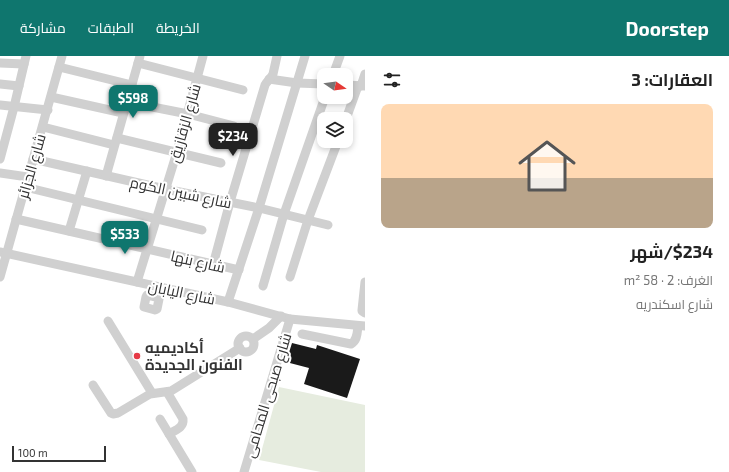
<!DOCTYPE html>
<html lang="ar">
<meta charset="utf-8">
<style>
body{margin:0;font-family:"Exo 2",Cairo,sans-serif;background:#f6f6f6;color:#222;direction:rtl;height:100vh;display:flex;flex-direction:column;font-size:15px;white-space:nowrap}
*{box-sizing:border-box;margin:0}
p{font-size:13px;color:#767676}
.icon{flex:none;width:22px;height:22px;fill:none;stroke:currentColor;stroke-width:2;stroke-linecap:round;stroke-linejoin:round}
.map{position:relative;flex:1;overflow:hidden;direction:ltr}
.sheet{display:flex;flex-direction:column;background:#fff;width:364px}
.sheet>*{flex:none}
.needle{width:26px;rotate:103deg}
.tools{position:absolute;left:317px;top:12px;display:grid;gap:8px}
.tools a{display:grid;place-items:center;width:36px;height:36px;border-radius:8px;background:#fff;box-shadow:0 2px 6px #0003;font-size:20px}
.scale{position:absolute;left:12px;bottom:10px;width:94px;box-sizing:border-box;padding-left:4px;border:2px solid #333;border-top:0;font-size:11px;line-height:14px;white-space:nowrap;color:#333;-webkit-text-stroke:3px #fff;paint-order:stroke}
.price{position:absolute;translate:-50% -34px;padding:0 9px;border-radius:8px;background:#0f766e;color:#fff;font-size:13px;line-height:26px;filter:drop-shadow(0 1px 2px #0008)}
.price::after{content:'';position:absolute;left:50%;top:24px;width:12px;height:9px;margin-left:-6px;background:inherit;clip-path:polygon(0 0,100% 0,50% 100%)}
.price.on{background:#222;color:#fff}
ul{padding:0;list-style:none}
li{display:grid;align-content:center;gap:8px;height:212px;padding:0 16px}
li+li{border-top:1px solid #e0e0e0}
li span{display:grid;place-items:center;height:124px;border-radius:8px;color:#555}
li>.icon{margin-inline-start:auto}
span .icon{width:72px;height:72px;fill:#fffc;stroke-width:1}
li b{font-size:17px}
h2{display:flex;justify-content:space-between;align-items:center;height:48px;padding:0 16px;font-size:17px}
header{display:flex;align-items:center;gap:24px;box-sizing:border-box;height:56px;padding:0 20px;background:#0f766e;color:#fff}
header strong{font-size:19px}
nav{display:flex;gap:22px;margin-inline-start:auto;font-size:14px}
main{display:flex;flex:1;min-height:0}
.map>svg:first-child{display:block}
</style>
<header>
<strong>Doorstep</strong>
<nav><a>الخريطة</a><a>الطبقات</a><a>مشاركة</a></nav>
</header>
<main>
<section class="sheet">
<h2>العقارات: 3<svg class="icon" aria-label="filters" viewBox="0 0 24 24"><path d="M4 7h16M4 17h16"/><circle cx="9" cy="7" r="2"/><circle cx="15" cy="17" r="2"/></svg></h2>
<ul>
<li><span style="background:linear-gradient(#ffd9b3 60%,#b9a48a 0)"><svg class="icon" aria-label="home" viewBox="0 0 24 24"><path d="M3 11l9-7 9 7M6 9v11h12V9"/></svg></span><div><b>$234/شهر</b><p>الغرف: 2 · 58 m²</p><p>شارع اسكندريه</p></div></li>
</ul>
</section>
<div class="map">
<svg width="365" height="416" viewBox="0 0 365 416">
<rect width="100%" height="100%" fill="#fff"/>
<polygon fill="#e6ecdf" points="279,331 365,349 365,416 321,416 259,404"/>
<polygon fill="#1a1a1a" points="292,287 316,293 317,289 360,303 347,342 304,328 309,312 286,306"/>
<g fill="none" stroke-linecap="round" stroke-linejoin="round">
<g stroke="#d0d0d0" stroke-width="9">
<polyline points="0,7 24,8"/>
<polyline points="138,7 243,34"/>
<polyline points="59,11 132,29"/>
<polyline points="333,19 340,0"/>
<polyline points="269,23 297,27 324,28"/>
<polyline points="0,28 19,30"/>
<polyline points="346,29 365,30"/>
<polyline points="361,30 365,18"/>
<polyline points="51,41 123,57"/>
<polyline points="127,46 188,58 234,70"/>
<polyline points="0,49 48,54"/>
<polyline points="346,63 358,30"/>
<polyline points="43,71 114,89"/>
<polyline points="117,82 221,107"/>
<polyline points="0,103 14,51 26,0"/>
<polyline points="33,103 165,133 259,152 328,169"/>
<polyline points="0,117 28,121"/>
<polyline points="106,120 140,0"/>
<polyline points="25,131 202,174"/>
<polyline points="16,163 239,214"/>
<polyline points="69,175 87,115"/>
<polyline points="0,196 228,246 290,263 365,270"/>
<path d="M213 209 230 146 265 29C267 25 271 23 273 18L277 0"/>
<polyline points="0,221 62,0"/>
<polyline points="290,221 308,164 338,85"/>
<polyline points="137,226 177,96 203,0"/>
<polyline points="365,226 362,254 362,255 365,257"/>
<polyline points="263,230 284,158 325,41"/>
<polygon points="147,239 159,242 159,243 157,253 155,254 144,251 146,241"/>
<polyline points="228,246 259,152 305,0"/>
<polyline points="108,265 152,337"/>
<path d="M302 278 351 288C358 284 357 276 358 270"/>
<circle cx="246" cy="288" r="8"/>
<polyline points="253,283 269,272 281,260"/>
<polyline points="93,329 111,357 113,358 118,357 150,338 171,335 240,292"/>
<path d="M167 336 183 363C184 372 175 374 169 378"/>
<polyline points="160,363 192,416"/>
<polyline points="244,416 290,263"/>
</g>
</g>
<circle fill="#e63946" stroke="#fff" stroke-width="1.5" cx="137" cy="300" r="4"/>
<g text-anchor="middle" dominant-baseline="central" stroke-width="4" stroke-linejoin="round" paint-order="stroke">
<g font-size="15" fill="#333" stroke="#fff">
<text transform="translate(184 67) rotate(-74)">شارع الزقازيق</text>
<text transform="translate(31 110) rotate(-74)">شارع الجزائر</text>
<text transform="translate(181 136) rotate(12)">شارع شبين الكوم</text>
<text transform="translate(198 205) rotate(13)">شارع بنها</text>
<text transform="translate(182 236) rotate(12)">شارع اليابان</text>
<text transform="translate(267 339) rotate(-73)">شارع صبحى المحامى</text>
</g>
<g font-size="15" font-weight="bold" fill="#333" stroke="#fff" text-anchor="start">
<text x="145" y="291">أكاديميه<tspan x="145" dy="17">الفنون الجديدة</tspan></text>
</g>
</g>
</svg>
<div class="tools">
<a><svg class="needle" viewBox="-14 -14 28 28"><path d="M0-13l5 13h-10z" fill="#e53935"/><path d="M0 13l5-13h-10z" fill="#767676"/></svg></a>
<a><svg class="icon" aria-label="layers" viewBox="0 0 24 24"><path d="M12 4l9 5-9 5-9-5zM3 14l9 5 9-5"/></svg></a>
</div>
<div class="scale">100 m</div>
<b class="price" style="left:133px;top:63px">$598</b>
<b class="price on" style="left:233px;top:101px">$234</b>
<b class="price" style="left:125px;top:199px">$533</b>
</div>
</main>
